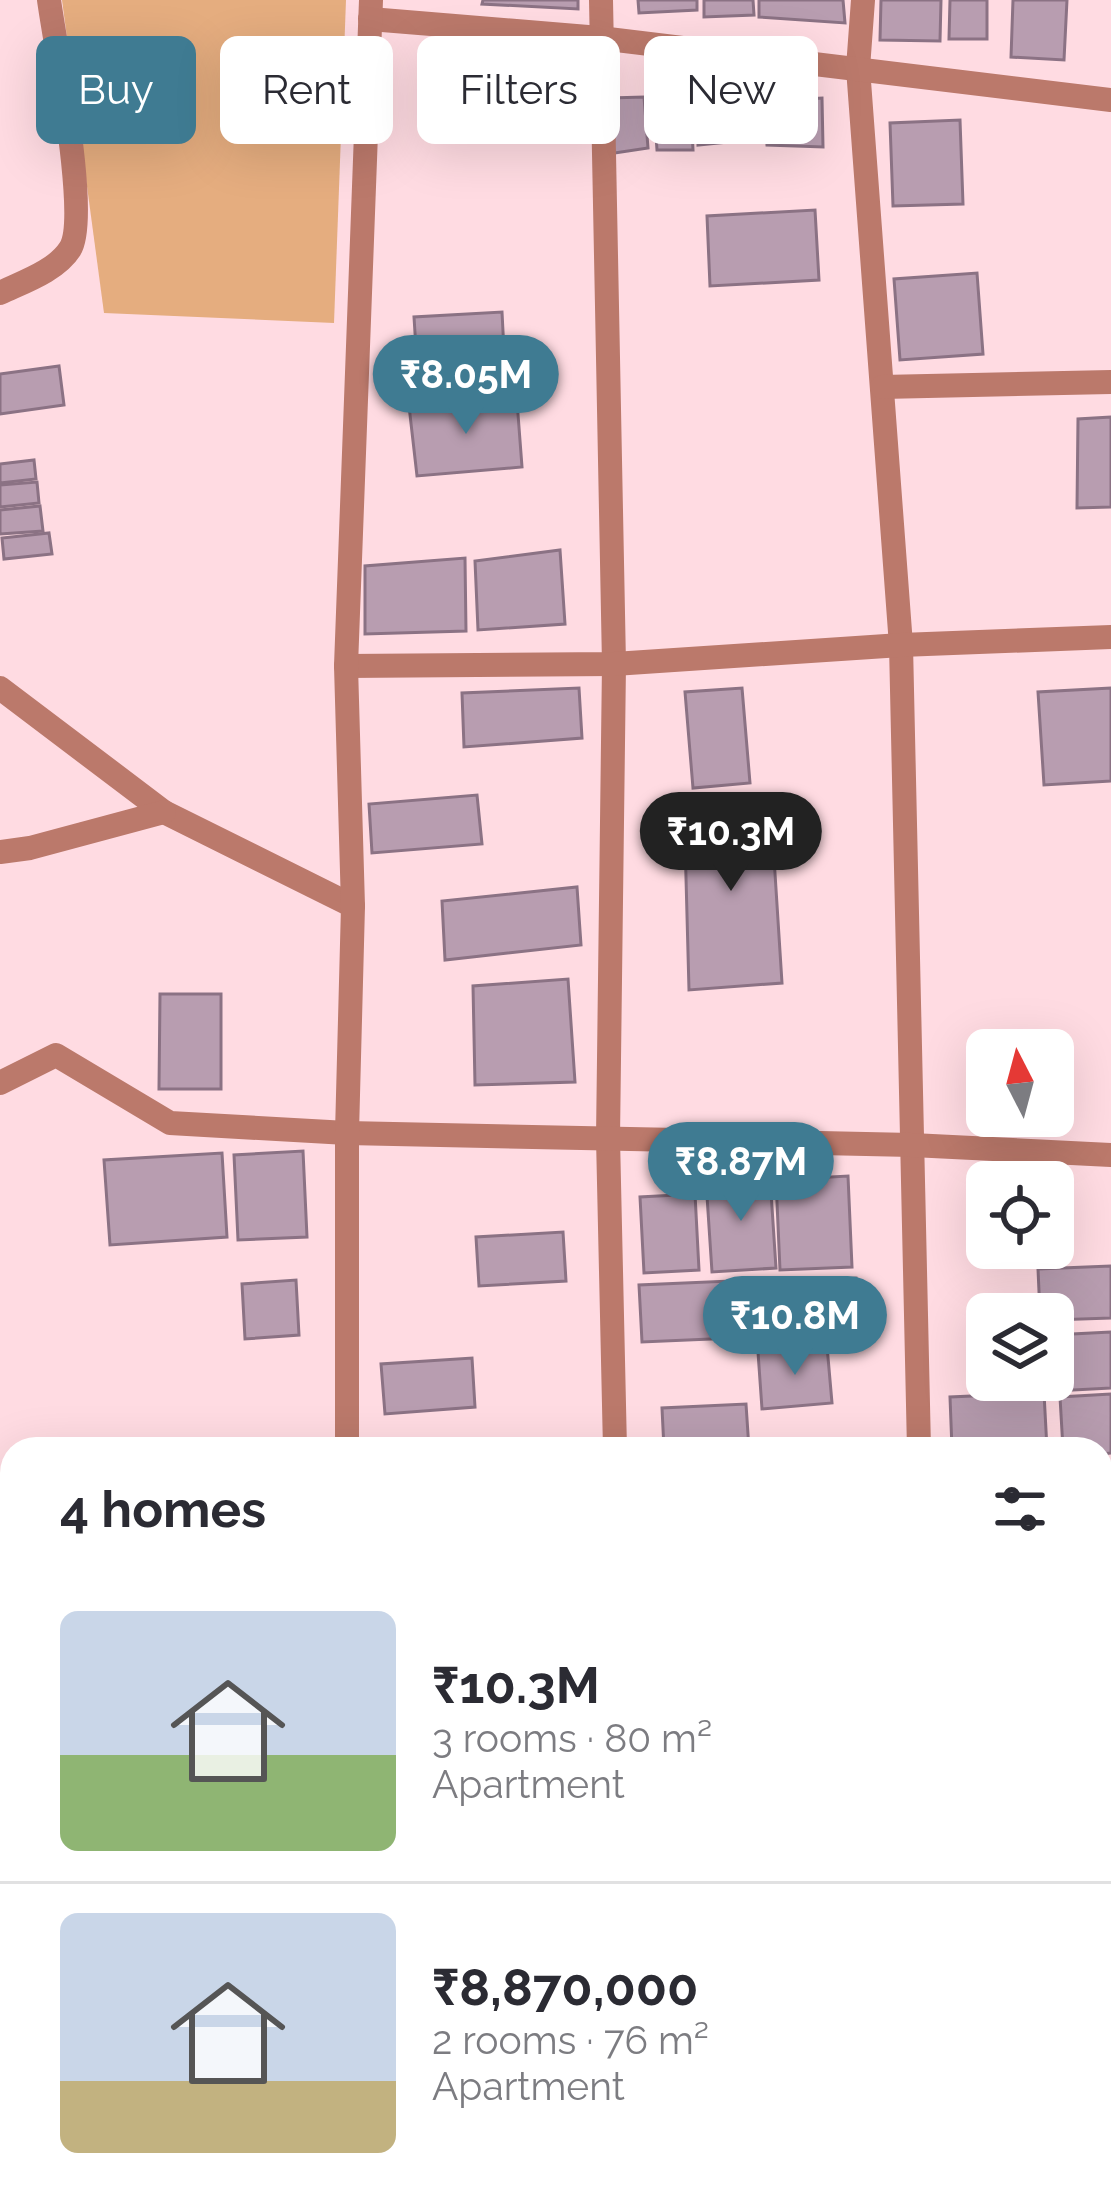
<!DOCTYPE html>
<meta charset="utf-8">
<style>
body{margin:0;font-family:Raleway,sans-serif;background:#f7f7f7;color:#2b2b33;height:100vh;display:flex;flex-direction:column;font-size:45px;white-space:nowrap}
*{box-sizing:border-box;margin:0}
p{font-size:39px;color:#7c7c81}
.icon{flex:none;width:66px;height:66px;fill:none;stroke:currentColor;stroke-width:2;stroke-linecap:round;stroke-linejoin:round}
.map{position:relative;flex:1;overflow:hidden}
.details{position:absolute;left:0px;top:1437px;width:1113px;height:771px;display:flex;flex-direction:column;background:#fff;border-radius:36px 36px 0 0;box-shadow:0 12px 48px #0002}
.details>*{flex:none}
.banner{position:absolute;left:36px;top:36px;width:1041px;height:108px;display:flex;gap:24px}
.needle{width:78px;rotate:354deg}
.fabs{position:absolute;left:966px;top:1029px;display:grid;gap:24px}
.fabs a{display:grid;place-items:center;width:108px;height:108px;border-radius:18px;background:#fff;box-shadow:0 12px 48px #0002;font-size:60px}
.price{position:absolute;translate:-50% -102px;padding:0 27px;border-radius:42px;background:#3f7b92;color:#fff;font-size:39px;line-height:78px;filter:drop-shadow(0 3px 6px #0008)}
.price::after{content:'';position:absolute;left:50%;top:72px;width:36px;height:27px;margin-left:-18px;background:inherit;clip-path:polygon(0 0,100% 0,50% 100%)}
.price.on{background:#222;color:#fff}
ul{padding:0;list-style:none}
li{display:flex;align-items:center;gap:36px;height:300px;padding:0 60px}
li+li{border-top:3px solid #e1e1e2}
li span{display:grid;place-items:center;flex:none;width:336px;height:240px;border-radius:18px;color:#555}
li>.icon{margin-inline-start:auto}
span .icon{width:144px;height:144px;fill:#fffc;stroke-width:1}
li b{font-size:51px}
h2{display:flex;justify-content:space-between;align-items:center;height:144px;padding:0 60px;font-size:51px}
.tag{padding:0 42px;border-radius:18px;background:#fff;box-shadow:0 12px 48px #0002;font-size:42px;line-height:108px}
.tag.on{background:#3f7b92;color:#fff}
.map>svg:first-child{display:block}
</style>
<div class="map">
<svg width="1111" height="2206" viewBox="0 0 1111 2206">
<rect width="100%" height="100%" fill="#ffdbe2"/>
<polygon fill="#e5ad7f" points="62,0 346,0 334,323 104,313"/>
<g fill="#b89db0" stroke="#8b7284" stroke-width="3">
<polygon points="483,0 578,0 578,9 482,4"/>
<polygon points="638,0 697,0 697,10 639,13"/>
<polygon points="704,0 753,0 754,15 704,17"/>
<polygon points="759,0 843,0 845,23 759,17"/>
<polygon points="881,0 941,0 940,41 880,40"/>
<polygon points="950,0 987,0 987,39 949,39"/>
<polygon points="1013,0 1067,0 1064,60 1011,57"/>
<polygon points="734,79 739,141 698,145 697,85"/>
<polygon points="690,85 693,150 657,150 653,92"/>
<polygon points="644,97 648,148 608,154 610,98"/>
<polygon points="822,98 823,147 767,145 765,101"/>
<polygon points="960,120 963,204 893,206 890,123"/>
<polygon points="815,210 819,280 710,286 707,216"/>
<polygon points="977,273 983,354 900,360 894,279"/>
<polygon points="502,312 506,390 419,396 414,317"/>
<polygon points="59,366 64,405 0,414 0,374"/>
<polygon points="517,401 522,467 417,476 409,406"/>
<polygon points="1111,417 1111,507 1077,508 1078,419"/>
<polygon points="34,460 36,479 0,483 0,464"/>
<polygon points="37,482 39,503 0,507 0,485"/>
<polygon points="40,506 43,531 0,534 0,510"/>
<polygon points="49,533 52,554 4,559 2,538"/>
<polygon points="560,550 565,624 478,630 475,561"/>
<polygon points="465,558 466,631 365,634 365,566"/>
<polygon points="579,688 582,738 464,747 462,693"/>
<polygon points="742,688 750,783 693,788 685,692"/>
<polygon points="1111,688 1111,781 1044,785 1038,692"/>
<polygon points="477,795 482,844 372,853 369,804"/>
<polygon points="770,795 782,983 689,990 684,803"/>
<polygon points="577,887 581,945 445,960 442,901"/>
<polygon points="568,979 575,1082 475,1085 473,986"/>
<polygon points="160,994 221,994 221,1089 159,1089"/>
<polygon points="303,1151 307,1237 238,1240 234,1155"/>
<polygon points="222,1153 227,1237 110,1245 104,1160"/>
<polygon points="848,1176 852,1267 780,1270 776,1180"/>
<polygon points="770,1177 776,1268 712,1272 706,1181"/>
<polygon points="695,1194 699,1270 644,1273 640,1197"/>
<polygon points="1053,1221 1054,1259 999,1261 998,1248 1053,1248"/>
<polygon points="563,1232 566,1281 479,1286 476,1237"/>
<polygon points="1111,1266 1111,1318 1053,1320 1053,1314 1040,1314 1038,1269"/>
<polygon points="856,1278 859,1313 833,1315 835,1337 752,1342 749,1284"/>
<polygon points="296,1280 299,1335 245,1339 242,1284"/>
<polygon points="730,1281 733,1338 642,1342 639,1285"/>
<polygon points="1111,1332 1111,1388 1036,1392 1036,1380 1053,1380 1053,1335"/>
<polygon points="827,1346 832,1403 762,1409 758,1352"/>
<polygon points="472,1358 475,1407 385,1414 381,1364"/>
<polygon points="1044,1393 1047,1449 952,1449 950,1397"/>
<polygon points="1111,1394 1111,1453 1101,1454 1101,1449 1063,1449 1060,1397"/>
<polygon points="746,1404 749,1449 664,1449 662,1408"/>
<polygon points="1101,1463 1111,1463 1111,1508 1101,1509"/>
<polygon points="1111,1523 1111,1573 1101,1573 1101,1524"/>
<rect x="1101" y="1744" width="10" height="92"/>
<polygon points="1101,2125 1111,2125 1111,2200 998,2206 997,2196 1101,2196"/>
<polygon points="122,2196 227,2196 228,2206 124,2206"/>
<polygon points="682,2196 808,2196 809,2206 681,2206"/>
</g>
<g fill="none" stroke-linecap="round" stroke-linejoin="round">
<g stroke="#bb796b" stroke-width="24">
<polyline points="601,0 614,664 608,1138 615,1449"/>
<polyline points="863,0 858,68 901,645 919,1449"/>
<polyline points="370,19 600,38 1111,100"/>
<path d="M0 293C23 282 56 271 70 249 90 218 55 45 49 0"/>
<polyline points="882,387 1111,382"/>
<polyline points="346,666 614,664 901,645 1111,637"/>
<polyline points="0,688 164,812 353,906"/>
<polyline points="0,852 30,848 164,812"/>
<polyline points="0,1083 56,1055 170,1123 347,1133 912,1145 1111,1155"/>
<polyline points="347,1449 347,1133 353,906 346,666 371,0"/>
<polyline points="0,1565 5,1563"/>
<polyline points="1101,1605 1111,1605"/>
<polyline points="1101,1864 1111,1863"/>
<polyline points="1101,1932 1111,1932"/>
<polyline points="0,1935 12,1934"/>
<polyline points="0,1994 12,1993"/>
<polyline points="28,2196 29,2206"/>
<polyline points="58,2196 59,2206"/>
<polyline points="305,2196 306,2206"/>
<polyline points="331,2196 331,2206"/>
<polyline points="591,2196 592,2206"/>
<polyline points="614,2196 615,2206"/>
<polyline points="877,2196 878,2206"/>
<polyline points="899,2196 900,2206"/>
</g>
</g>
</svg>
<div class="fabs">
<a><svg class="needle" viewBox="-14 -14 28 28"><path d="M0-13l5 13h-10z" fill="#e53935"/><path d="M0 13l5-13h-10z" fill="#7c7c81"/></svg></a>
<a><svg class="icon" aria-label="locate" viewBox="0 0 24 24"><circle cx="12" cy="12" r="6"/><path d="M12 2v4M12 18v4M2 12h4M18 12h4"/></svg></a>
<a><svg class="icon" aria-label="layers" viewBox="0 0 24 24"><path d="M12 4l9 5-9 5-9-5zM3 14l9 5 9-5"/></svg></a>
</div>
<b class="price" style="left:466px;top:437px">₹8.05M</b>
<b class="price on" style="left:731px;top:894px">₹10.3M</b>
<b class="price" style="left:741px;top:1224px">₹8.87M</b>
<b class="price" style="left:795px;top:1378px">₹10.8M</b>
<div class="banner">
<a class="tag on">Buy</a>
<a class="tag">Rent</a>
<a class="tag">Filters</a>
<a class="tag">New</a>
</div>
<section class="details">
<h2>4 homes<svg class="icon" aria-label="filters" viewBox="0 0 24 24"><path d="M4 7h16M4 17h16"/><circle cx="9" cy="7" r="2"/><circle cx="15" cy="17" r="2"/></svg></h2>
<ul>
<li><span style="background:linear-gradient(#c9d6e8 60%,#8fb573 0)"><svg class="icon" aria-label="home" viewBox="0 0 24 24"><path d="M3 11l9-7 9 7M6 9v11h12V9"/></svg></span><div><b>₹10.3M</b><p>3 rooms · 80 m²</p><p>Apartment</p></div></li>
<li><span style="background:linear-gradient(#c9d6e8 70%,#c2b280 0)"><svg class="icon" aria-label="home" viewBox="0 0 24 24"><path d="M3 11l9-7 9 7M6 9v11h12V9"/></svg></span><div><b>₹8,870,000</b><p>2 rooms · 76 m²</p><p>Apartment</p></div></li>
</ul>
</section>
</div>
